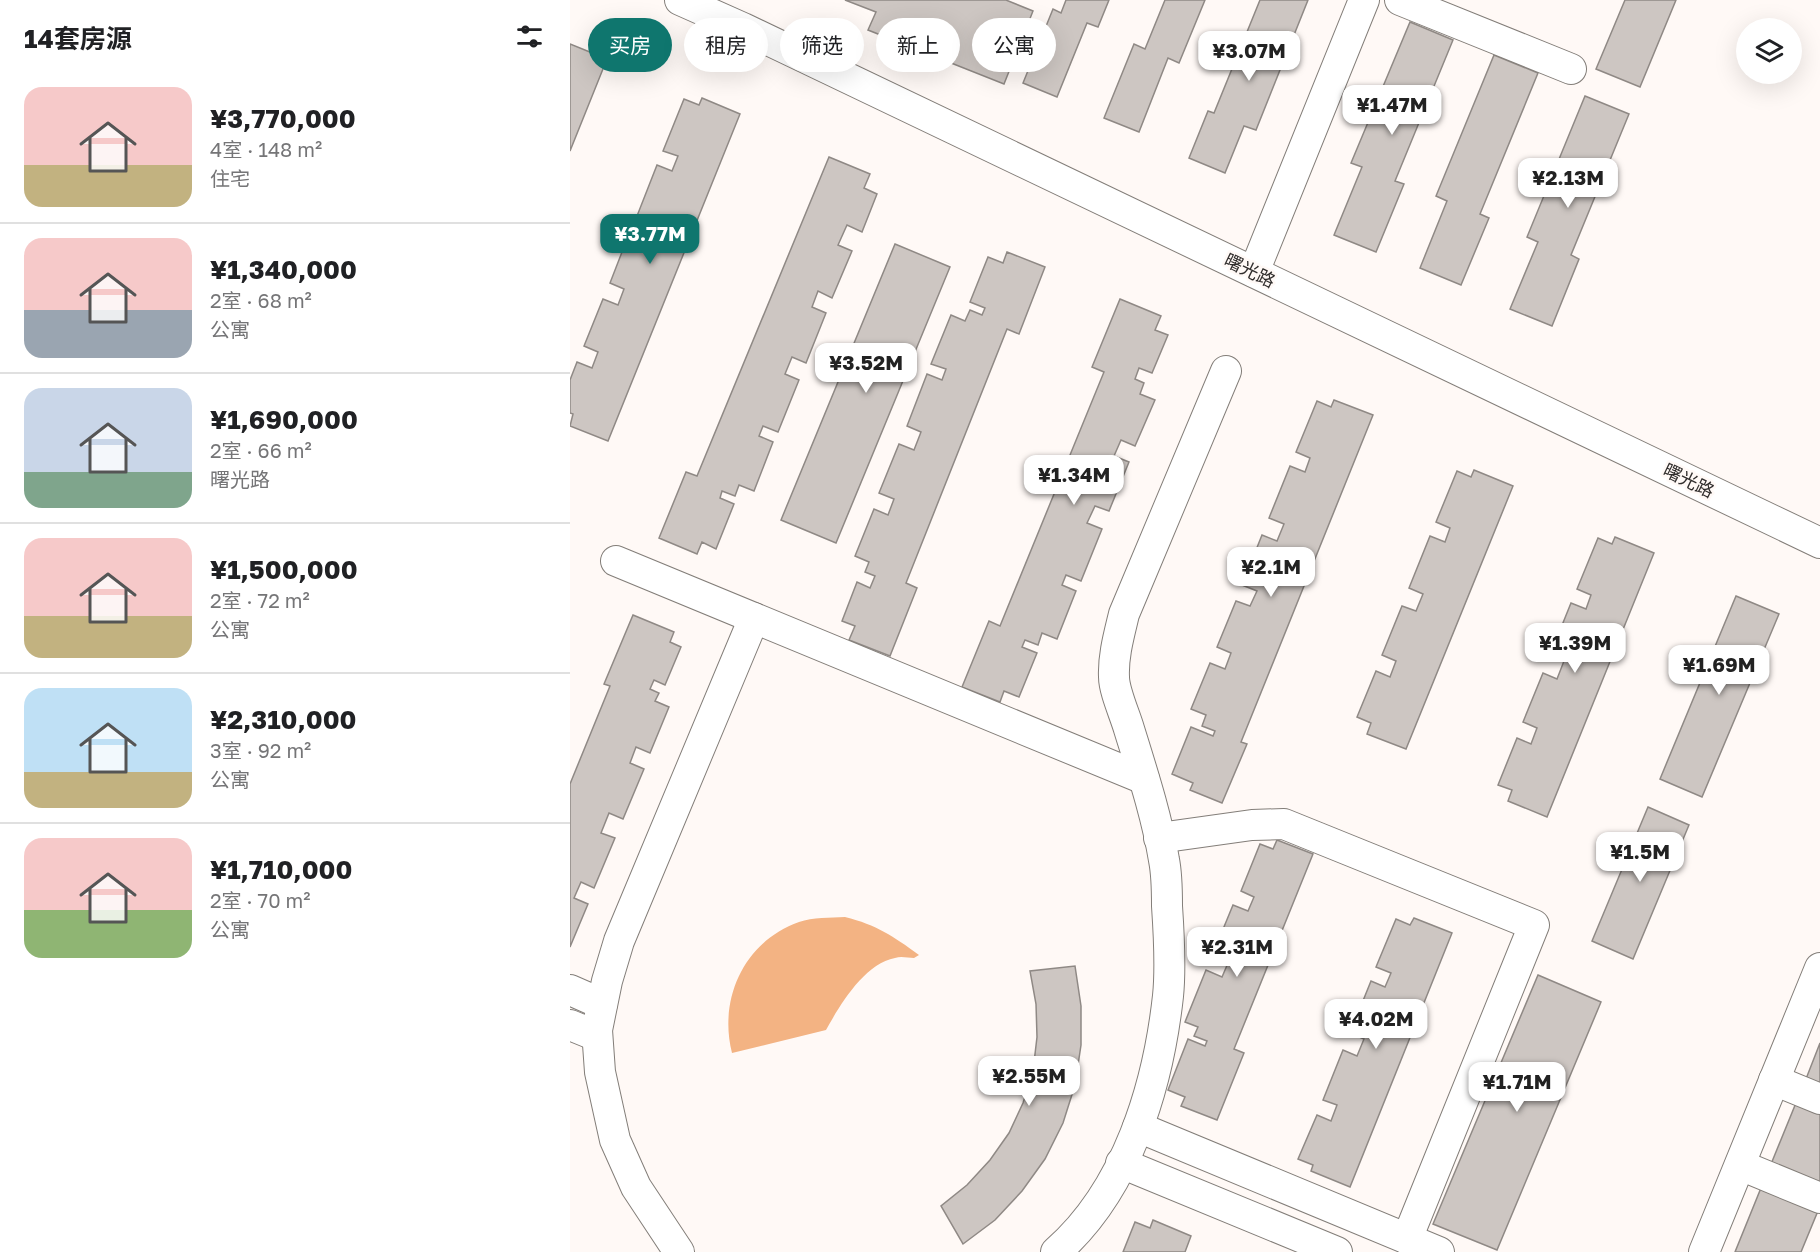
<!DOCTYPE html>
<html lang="zh">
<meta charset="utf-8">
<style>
body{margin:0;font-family:"Golos Text","Noto Sans SC",sans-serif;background:#f6f6f6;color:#202124;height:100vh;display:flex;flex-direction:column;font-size:22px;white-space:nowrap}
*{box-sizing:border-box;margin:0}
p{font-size:20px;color:#757577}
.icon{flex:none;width:33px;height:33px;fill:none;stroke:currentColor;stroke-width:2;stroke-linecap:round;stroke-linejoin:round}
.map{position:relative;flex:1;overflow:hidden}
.details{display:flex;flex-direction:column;background:#fff;width:570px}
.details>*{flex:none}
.banner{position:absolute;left:18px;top:18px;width:570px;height:54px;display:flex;gap:12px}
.controls{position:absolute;left:1166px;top:18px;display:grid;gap:12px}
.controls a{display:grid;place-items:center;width:66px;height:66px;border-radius:50%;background:#fff;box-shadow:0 6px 24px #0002;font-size:30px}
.price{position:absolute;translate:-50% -51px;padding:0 14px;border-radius:12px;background:#fff;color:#222;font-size:20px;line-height:39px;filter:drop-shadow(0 2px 3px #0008)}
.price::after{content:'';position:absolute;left:50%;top:36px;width:18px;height:14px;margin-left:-9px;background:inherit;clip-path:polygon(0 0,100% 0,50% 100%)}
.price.active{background:#0f766e;color:#fff}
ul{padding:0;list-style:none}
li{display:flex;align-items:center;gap:18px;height:150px;padding:0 24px}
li+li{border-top:2px solid #e0e0e0}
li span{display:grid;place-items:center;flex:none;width:168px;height:120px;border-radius:18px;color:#555}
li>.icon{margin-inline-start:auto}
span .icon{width:72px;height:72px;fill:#fffc;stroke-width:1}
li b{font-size:26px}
h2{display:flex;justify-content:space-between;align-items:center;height:72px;padding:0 24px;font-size:26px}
.pill{padding:0 21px;border-radius:27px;background:#fff;box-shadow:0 6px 24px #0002;font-size:21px;line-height:54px}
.pill.active{background:#0f766e;color:#fff}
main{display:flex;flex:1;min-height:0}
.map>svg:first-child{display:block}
</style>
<main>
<section class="details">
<h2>14套房源<svg class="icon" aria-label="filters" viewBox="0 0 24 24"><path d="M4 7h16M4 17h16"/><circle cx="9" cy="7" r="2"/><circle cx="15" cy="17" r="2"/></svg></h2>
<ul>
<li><span style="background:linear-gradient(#f6c9c9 65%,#c2b280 0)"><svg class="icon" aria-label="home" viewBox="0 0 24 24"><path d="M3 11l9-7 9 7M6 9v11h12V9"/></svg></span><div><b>¥3,770,000</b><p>4室 · 148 m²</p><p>住宅</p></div></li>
<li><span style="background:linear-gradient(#f6c9c9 60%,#9aa5b1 0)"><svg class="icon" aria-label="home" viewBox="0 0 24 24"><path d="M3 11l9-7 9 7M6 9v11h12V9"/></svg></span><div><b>¥1,340,000</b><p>2室 · 68 m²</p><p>公寓</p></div></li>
<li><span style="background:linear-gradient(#c9d6e8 70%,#7fa58c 0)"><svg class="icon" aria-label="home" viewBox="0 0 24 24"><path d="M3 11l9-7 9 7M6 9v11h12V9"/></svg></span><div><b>¥1,690,000</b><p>2室 · 66 m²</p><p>曙光路</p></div></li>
<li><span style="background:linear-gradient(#f6c9c9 65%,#c2b280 0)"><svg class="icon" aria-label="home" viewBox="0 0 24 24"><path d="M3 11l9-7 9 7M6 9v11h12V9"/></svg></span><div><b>¥1,500,000</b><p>2室 · 72 m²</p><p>公寓</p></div></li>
<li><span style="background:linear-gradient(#bfe0f5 70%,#c2b280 0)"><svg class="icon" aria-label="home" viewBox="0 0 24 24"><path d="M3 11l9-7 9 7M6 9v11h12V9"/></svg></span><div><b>¥2,310,000</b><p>3室 · 92 m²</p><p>公寓</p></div></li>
<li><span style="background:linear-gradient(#f6c9c9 60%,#8fb573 0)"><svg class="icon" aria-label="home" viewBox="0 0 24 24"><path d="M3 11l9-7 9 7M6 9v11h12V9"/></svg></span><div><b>¥1,710,000</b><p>2室 · 70 m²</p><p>公寓</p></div></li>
</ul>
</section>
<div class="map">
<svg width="1250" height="1252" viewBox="0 0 1250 1252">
<rect width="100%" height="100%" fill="#fff9f6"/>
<path fill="#f3b383" d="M275 917C307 925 323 936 349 955L344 958C338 958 331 956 325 958 294 964 270 1005 256 1030L162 1053C148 998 175 941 229 922 243 917 260 918 275 917Z"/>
<g fill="#cdc6c2" stroke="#8f8985" stroke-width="1.5">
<polygon points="275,0 436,0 463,11 434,84 298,30 306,12"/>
<polygon points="496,0 539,0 528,27 517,23 487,97 453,83 483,9 491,13"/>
<polygon points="595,0 635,0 609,63 598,58 569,132 534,118 564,44 575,49"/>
<polygon points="690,0 738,0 686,130 674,126 655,173 619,158 638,111 644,113"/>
<polygon points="1055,0 1106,0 1070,87 1026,69"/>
<polygon points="840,22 883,40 825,181 834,184 806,252 764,235 792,167 781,163"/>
<polygon points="0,44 37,59 0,151"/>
<polygon points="924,55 968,73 910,214 919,218 891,285 850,268 877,201 866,196"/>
<polygon points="1015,96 1059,114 1001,255 1009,259 982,326 940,309 968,242 957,237"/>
<polygon points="132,98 170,114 38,441 0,426 3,414 0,413 0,380 7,362 22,368 28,352 14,346 33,299 48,305 54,289 40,283 59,234 74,240 81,222 67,216 87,165 102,171 108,156 93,151 114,99 129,105"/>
<polygon points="259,157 300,174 294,188 307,194 292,232 277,225 268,245 282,251 262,298 248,291 242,307 256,313 236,363 222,357 215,374 229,380 208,432 193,426 189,436 203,442 184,491 169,485 165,496 152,491 150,498 164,504 146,549 132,542 127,554 89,538 116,472 127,476"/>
<polygon points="325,244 380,267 266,543 211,520"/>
<polygon points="437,252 475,267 449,334 437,329 336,583 347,588 320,656 279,640 285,626 272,621 287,582 300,588 305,576 295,572 299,562 285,556 304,509 318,515 324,499 309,493 329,444 344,450 351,432 337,426 357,374 372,380 376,369 361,364 381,315 395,321 400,310 412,315 415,308 400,302 418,257 433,263"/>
<polygon points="550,299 591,316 585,330 598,335 582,373 569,368 565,379 574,383 570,394 585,400 565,446 551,440 544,456 559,462 539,511 525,506 517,523 532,529 511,581 496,575 492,585 506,591 487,639 472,633 468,645 455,640 452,647 467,653 449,697 434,691 430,702 392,687 419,621 430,626 534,372 522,367"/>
<polygon points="764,400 803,415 671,742 677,744 652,803 620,790 623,783 602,774 621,727 643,736 645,731 632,726 636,715 621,709 640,663 655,669 661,653 647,647 666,601 680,606 687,591 672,585 692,535 707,541 714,524 699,518 720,466 735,472 740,458 726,452 747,401 761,407"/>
<polygon points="904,470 943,486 836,749 797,734 801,723 787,717 806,671 820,677 826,661 812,655 832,606 846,611 853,594 839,588 860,536 875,542 880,528 866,522 887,471 901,477"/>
<polygon points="1045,537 1084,553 977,817 938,801 942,790 928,785 947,738 961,744 967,728 953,722 973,673 987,679 994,661 980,655 1001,603 1016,609 1021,595 1007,589 1028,538 1042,544"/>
<polygon points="1166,596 1209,614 1132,797 1090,779"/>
<polygon points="63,615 104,632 100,642 111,647 95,685 84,680 80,689 89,693 85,701 99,707 80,753 66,747 60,763 74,769 53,819 39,813 31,833 45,838 24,888 11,882 4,898 18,904 0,947 0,784 40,686 34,684"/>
<polygon points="1078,807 1119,825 1063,959 1022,941"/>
<polygon points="707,840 743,854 664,1049 674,1053 647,1120 611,1106 615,1097 598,1090 618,1039 635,1046 637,1041 624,1036 628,1027 615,1022 636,970 652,977 658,963 642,956 663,905 678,911 684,897 671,891 690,844 703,849"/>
<polygon points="844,918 882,933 780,1187 741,1171 743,1165 728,1159 747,1115 761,1121 767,1105 753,1100 773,1050 787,1056 794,1039 780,1033 801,981 815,987 821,973 806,967 826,919 840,925"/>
<polygon points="505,966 511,1006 511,1045 505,1085 493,1123 475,1159 452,1191 425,1220 393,1244 371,1206 397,1185 420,1160 439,1133 453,1103 463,1071 467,1037 466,1004 460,971"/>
<polygon points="968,975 1031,1002 927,1250 863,1224"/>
<polygon points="1250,1043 1250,1090 1234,1084"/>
<polygon points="1228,1098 1250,1107 1250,1189 1199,1169"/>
<polygon points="1193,1183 1250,1206 1231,1252 1165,1252"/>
<polygon points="583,1220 621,1236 615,1252 553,1252 565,1222 580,1228"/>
</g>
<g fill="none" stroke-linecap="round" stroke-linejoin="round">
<defs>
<g id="minor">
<polyline points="110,0 173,28 1250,543"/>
<polyline points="830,0 1001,69"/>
<polyline points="684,272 794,0"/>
<polyline points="46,561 574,779"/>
<polyline points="589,838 682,825 714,824 964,925 837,1239"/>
<polyline points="0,990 32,1004"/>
<polyline points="0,1025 27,1036"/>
<polyline points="1204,1080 1250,1099"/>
<polyline points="568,1127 869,1252"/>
<polyline points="551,1163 767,1252"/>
<polyline points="1170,1165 1250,1198"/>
<polyline points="109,1252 66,1187 45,1140 30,1072 27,1030 37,981 49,941 184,618"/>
<path d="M486 1252C557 1190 588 1087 598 996 601 967 599 935 597 906 597 891 597 875 594 860 587 817 572 771 559 729 555 715 544 691 544 677 543 656 549 635 554 614L656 371"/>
<polyline points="1134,1252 1250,968"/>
</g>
</defs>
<use href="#minor" stroke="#837e79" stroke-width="32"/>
<use href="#minor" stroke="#fff" stroke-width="30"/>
</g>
<g text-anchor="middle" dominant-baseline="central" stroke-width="5" stroke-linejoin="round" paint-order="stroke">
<g font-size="18" fill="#302d2c" stroke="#fff9f6">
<text transform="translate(680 270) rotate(26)">曙光路</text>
<text transform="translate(1119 480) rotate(26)">曙光路</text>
</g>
</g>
</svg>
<div class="controls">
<a><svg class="icon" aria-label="layers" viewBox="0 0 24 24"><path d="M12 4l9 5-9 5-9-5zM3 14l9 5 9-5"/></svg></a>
</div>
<b class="price" style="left:679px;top:82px">¥3.07M</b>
<b class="price" style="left:822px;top:136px">¥1.47M</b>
<b class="price" style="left:998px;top:209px">¥2.13M</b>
<b class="price active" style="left:80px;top:265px">¥3.77M</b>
<b class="price" style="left:296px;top:394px">¥3.52M</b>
<b class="price" style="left:504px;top:506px">¥1.34M</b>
<b class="price" style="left:701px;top:598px">¥2.1M</b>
<b class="price" style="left:1005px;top:674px">¥1.39M</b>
<b class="price" style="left:1149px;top:696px">¥1.69M</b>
<b class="price" style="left:1070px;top:883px">¥1.5M</b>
<b class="price" style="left:667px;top:978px">¥2.31M</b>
<b class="price" style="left:806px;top:1050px">¥4.02M</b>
<b class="price" style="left:459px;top:1107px">¥2.55M</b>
<b class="price" style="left:947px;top:1113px">¥1.71M</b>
<div class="banner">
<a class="pill active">买房</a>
<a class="pill">租房</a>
<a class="pill">筛选</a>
<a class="pill">新上</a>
<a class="pill">公寓</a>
</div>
</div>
</main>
